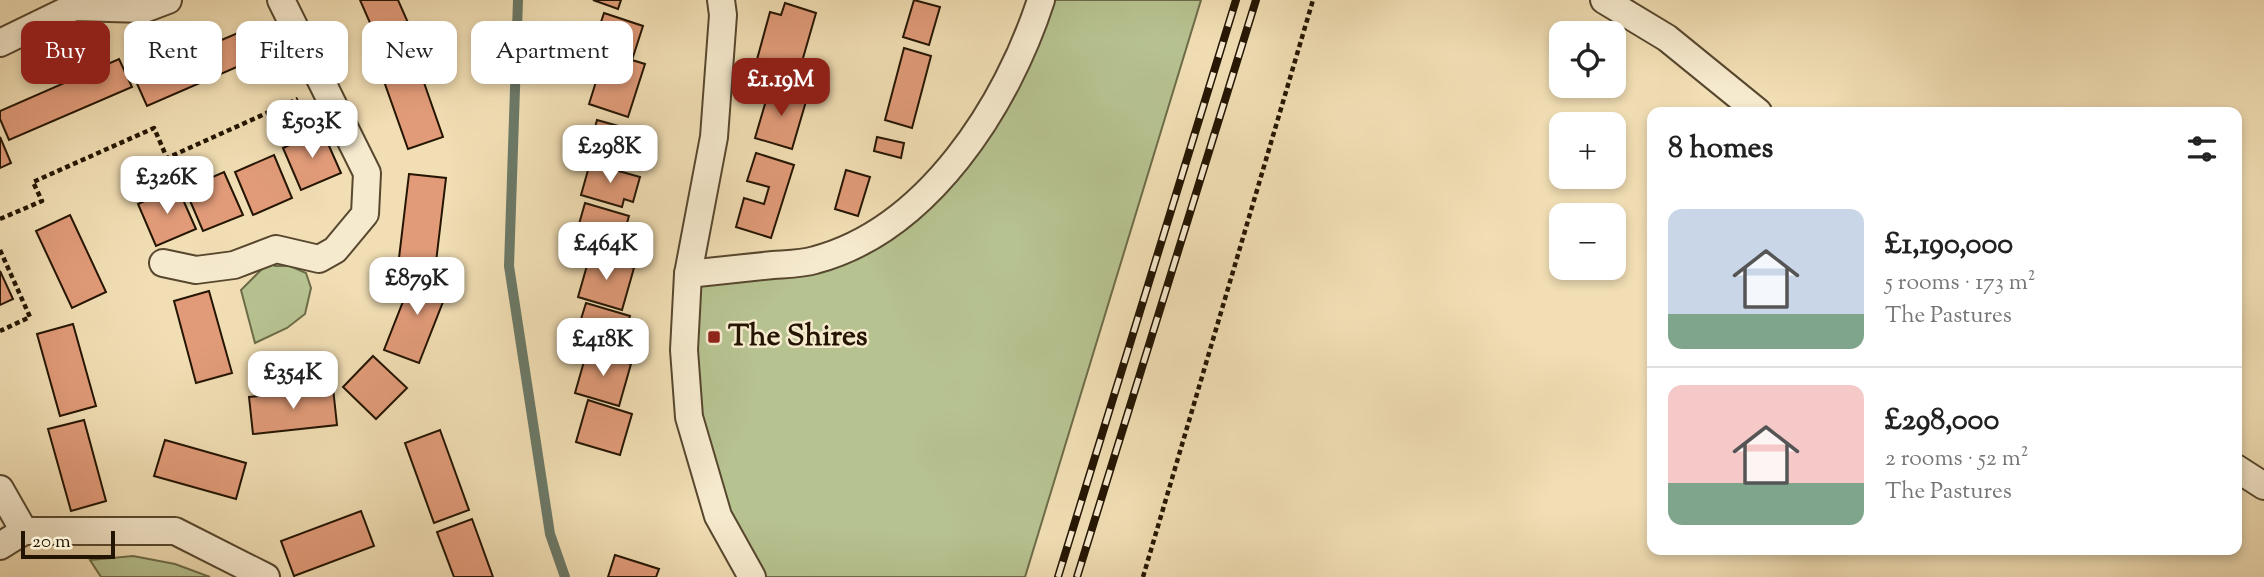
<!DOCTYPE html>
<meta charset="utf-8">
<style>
body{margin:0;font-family:"Sorts Mill Goudy",serif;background:#f2f2f2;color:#222;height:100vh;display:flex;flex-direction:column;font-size:26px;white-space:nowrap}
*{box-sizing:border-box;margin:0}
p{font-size:23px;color:#767676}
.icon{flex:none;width:38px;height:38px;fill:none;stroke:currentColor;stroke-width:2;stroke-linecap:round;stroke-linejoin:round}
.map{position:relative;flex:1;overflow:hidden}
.details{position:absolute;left:1647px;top:107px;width:595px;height:448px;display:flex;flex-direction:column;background:#fff;border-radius:14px;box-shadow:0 4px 10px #0003}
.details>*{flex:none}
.guide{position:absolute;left:21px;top:21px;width:665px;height:63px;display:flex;gap:14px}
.buttons{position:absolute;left:1549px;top:21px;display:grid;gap:14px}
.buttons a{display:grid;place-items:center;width:77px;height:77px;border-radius:14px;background:#fff;box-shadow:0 4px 10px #0003;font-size:35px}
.scale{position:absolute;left:21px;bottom:18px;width:94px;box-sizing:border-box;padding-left:7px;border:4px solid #241502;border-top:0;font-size:19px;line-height:24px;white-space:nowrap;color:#241502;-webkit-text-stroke:5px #f6eace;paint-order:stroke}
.price{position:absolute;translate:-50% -60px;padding:0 16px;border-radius:14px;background:#fff;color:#222;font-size:23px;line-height:46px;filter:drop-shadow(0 2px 4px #0008)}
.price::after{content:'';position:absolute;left:50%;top:42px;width:21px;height:16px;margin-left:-10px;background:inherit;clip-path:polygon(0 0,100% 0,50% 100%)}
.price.active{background:#8f2418;color:#fff}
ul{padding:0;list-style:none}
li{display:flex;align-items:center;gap:21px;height:175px;padding:0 21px}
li+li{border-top:2px solid #e0e0e0}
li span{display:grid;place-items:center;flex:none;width:196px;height:140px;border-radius:14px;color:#555}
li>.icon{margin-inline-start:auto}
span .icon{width:84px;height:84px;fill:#fffc;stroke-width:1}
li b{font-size:30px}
h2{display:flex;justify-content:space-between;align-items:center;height:84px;padding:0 21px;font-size:30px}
.chip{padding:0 24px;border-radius:14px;background:#fff;box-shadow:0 4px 10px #0003;font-size:24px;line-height:63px}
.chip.active{background:#8f2418;color:#fff}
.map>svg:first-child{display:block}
</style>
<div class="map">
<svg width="2264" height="577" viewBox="0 0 2264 577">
<rect width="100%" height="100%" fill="#f1deb4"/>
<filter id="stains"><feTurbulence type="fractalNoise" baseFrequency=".00286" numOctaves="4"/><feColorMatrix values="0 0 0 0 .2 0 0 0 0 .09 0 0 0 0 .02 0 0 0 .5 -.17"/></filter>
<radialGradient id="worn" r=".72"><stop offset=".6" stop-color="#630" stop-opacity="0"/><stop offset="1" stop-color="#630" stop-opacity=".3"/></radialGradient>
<g fill="#b6c290" stroke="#6d6c49" stroke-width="2">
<polygon points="1044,0 1201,0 1025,577 756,577 718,516 693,413 691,270 819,256 903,216 995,107"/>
<polygon points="275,259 275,266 290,266 306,273 311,288 305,314 287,328 255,343 241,290 270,261"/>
<polygon points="133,556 175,564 210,577 101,577 90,560"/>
</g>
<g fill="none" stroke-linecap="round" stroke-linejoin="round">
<polyline stroke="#6b7967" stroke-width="10" points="518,0 509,266 550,534 565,577"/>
</g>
<g fill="#e19b79" stroke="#241502" stroke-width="2">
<polygon points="360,0 398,0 413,34 381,48"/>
<polygon points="593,0 621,0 618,9"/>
<polygon points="914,0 940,7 929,45 903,37"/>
<polygon points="785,3 816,13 799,72 813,76 807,95 782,88 787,72 756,63 770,12 781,15"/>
<polygon points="604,13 643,26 632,60 645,64 628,117 589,104 605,53 592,49"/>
<polygon points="257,25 269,53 147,106 134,77"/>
<polygon points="904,48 931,56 912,128 885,120"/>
<polygon points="415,57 443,137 408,149 380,70"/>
<polygon points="119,59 132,87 9,140 0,119 0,111"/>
<polygon points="770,87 807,98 792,149 755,138"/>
<polygon points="597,120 647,134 640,159 631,157 629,164 588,152"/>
<polygon points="322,130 341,173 301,190 283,148"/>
<polygon points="0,137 11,163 0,168"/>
<polygon points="877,137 904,143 901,158 874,151"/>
<polygon points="756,153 794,165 771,238 736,227 744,198 764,204 769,187 747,181"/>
<polygon points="274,155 292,198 253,215 235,172"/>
<polygon points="590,163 640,177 633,202 624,199 622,207 581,195"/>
<polygon points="846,170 870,177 858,216 835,209"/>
<polygon points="224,172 243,215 203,231 185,189"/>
<polygon points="409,174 446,178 436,262 399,258"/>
<polygon points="177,186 196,229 156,246 138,204"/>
<polygon points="585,203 629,216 617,258 573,245"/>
<polygon points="70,215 106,292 72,308 36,231"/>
<polygon points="590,255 634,268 622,310 578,297"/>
<polygon points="0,271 13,299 0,305"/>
<polygon points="415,271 450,284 419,363 384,350"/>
<polygon points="209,291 232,373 196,383 174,301"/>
<polygon points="586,303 630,316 617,358 573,345"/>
<polygon points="73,324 96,406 60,416 37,334"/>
<polygon points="587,351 631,364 619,406 575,393"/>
<polygon points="373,356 407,388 376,419 343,387"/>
<polygon points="333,388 337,425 253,434 249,397"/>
<polygon points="588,400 632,414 620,455 576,442"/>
<polygon points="84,420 106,501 71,511 48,429"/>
<polygon points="440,430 469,510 434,523 405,443"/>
<polygon points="165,440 246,463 236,499 154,476"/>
<polygon points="361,511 374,546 294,576 281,541"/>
<polygon points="472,519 493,577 454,577 437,532"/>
<polygon points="615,555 659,569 656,577 608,577"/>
</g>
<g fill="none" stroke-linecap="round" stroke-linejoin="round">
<defs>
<g id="minor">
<polyline points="721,0 723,15 714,137 688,274 684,350 689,417 718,516 752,577"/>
<polyline points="1604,0 1667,38 1758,112"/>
<polyline points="0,43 74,7 144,9 168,0"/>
<polyline points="163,263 196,270 234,265 276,249 319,259 335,250 365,214 367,173 281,0"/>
<path d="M688 274C716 271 744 268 773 265 786 264 802 264 815 260 928 230 1007 105 1041 0"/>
<polyline points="2236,468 2264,486"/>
<polyline points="0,489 24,531"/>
<polyline points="0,546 24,531 175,531 266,577"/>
</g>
</defs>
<use href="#minor" stroke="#57472e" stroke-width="30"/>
<g stroke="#241502" stroke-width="4.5" stroke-dasharray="5 3.5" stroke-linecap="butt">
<polyline points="0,219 42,201 33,182 154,128 167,158 298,99"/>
<polyline points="0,250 30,317 0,331"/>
<polyline points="1143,577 1313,0"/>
</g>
<use href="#minor" stroke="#f6eace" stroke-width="26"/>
<defs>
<g id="rail">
<polyline points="1058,577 1236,0"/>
<polyline points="1077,577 1256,0"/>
</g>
</defs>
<use href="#rail" stroke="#241502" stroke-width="8"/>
<use href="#rail" stroke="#f6eace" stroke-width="5" stroke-dasharray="16" stroke-linecap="butt"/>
</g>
<rect fill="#8f2418" stroke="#f6eace" stroke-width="2.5" x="707" y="330" width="14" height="14" rx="3.5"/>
<g text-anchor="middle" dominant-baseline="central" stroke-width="5" stroke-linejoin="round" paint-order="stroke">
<g font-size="30" font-weight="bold" fill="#241502" stroke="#f6eace" text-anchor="start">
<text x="728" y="337">The Shires</text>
</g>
</g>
<rect width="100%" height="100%" filter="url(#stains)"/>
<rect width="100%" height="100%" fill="url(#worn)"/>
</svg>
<div class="buttons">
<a><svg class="icon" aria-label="locate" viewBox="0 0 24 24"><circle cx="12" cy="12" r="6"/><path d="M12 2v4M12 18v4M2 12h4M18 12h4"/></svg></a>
<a>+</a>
<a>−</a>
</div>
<div class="scale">20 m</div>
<b class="price active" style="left:781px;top:118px">£1.19M</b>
<b class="price" style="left:312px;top:160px">£503K</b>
<b class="price" style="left:610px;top:185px">£298K</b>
<b class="price" style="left:167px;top:216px">£326K</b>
<b class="price" style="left:606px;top:282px">£464K</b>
<b class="price" style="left:417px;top:317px">£879K</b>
<b class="price" style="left:603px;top:378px">£418K</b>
<b class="price" style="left:293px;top:411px">£354K</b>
<div class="guide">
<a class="chip active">Buy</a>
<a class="chip">Rent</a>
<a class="chip">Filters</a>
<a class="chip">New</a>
<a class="chip">Apartment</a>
</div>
<section class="details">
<h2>8 homes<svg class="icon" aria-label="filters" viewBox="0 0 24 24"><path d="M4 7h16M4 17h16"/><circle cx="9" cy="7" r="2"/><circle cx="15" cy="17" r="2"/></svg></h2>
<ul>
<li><span style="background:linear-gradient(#c9d6e8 75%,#7fa58c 0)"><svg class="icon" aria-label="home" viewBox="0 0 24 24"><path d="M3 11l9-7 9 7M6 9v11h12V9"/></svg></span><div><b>£1,190,000</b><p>5 rooms · 173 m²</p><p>The Pastures</p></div></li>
<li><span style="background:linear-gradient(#f6c9c9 70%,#7fa58c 0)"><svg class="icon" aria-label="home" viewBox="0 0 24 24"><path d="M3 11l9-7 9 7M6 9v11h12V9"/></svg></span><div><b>£298,000</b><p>2 rooms · 52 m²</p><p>The Pastures</p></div></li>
</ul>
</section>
</div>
